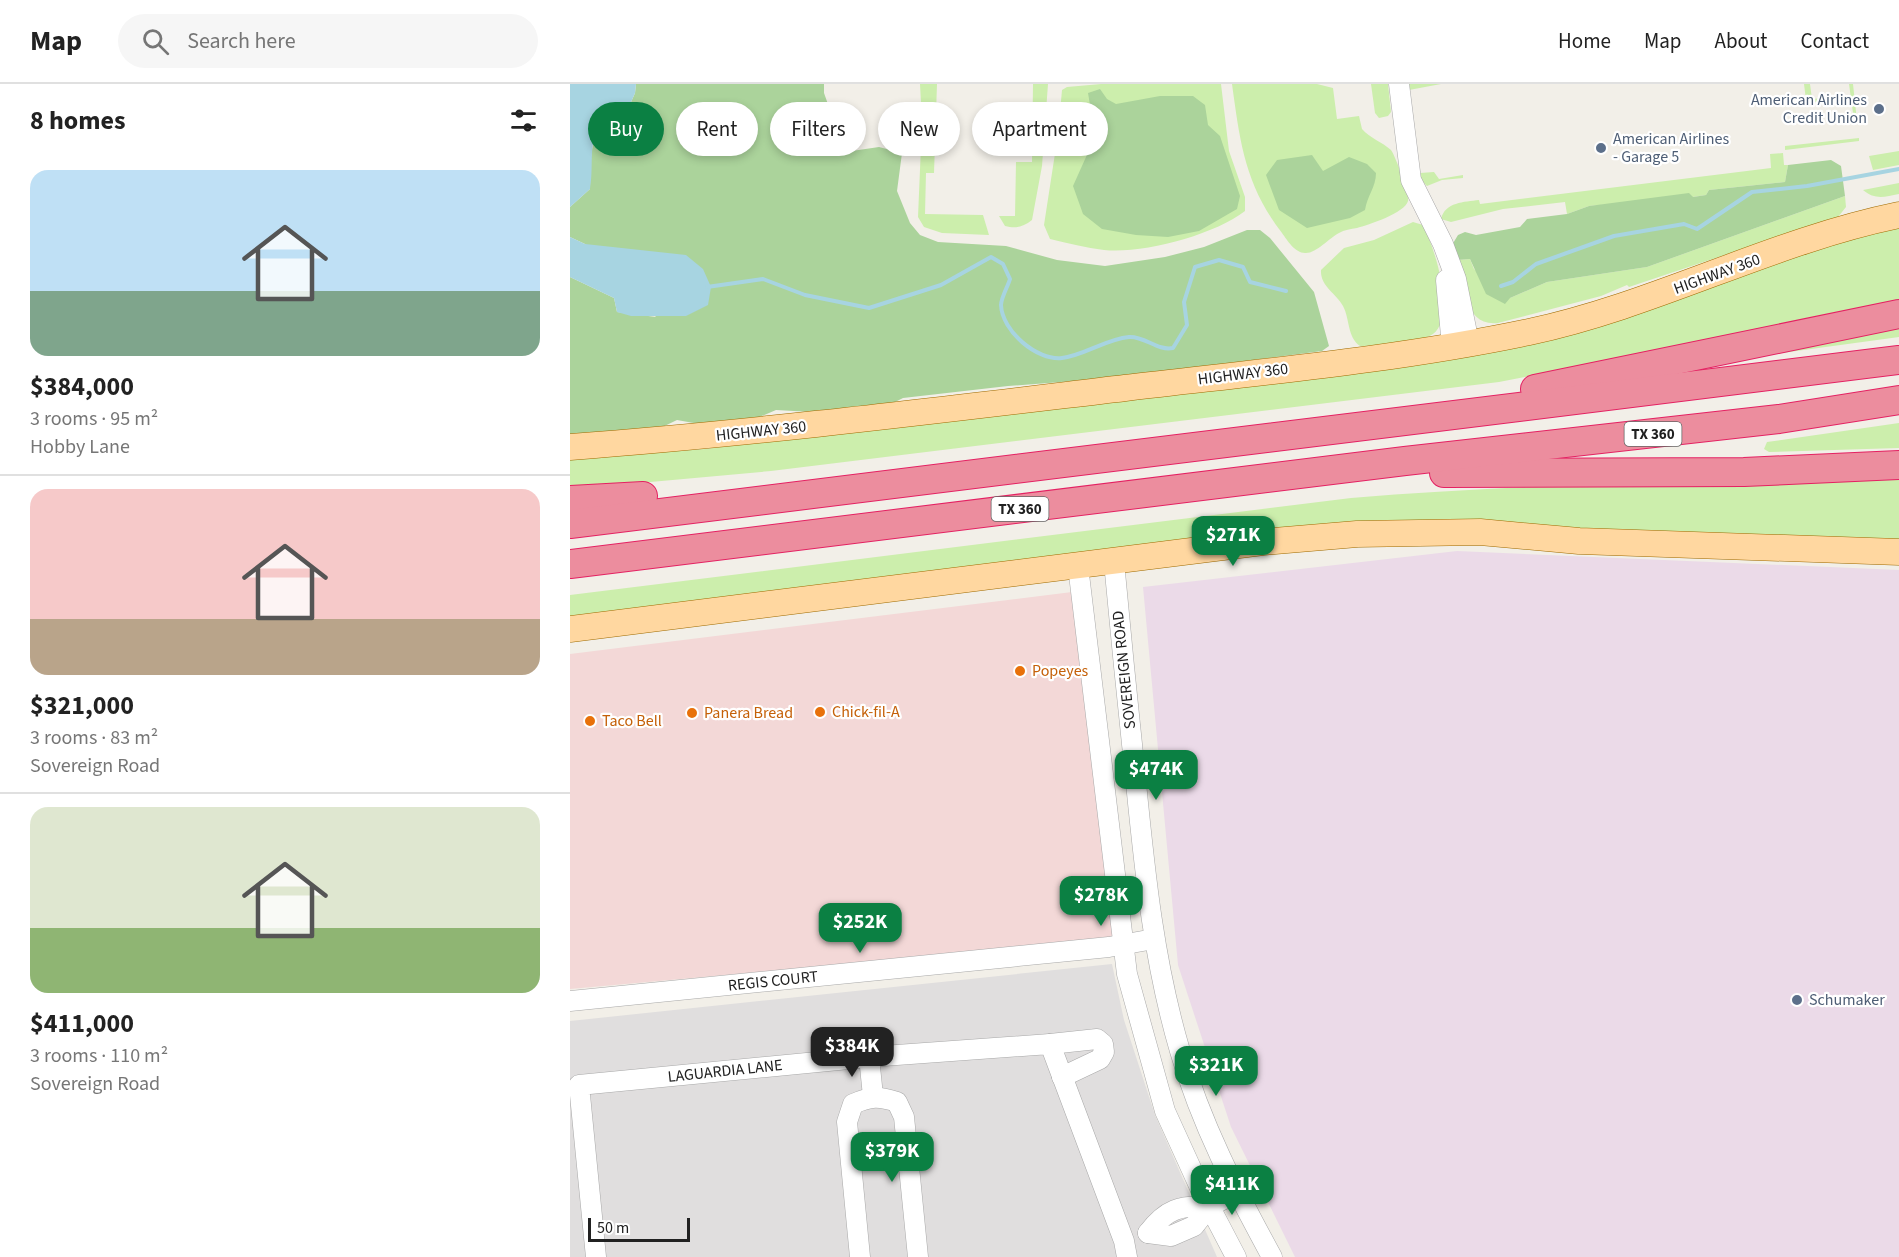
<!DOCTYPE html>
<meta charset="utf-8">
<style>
body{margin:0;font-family:"Source Sans 3",sans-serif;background:#f6f6f6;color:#222;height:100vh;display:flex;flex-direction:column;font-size:22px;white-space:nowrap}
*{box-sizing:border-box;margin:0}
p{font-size:20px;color:#767676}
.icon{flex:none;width:33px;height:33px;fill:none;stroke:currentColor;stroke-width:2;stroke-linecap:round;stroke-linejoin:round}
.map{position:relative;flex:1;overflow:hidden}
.drawer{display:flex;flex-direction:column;background:#fff;width:570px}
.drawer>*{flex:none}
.banner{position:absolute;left:18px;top:18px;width:570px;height:54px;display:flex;gap:12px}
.scale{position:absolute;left:18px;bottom:15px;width:102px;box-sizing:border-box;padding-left:6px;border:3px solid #212121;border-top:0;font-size:16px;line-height:21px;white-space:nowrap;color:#212121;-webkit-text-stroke:4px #fff;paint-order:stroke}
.price{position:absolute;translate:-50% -51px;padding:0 14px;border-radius:12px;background:#0b8043;color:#fff;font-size:20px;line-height:39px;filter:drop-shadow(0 2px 3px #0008)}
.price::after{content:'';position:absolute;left:50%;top:36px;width:18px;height:14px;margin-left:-9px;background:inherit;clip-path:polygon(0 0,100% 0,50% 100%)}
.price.on{background:#222;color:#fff}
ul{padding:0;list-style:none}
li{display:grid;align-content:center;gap:12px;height:318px;padding:0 30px}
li+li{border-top:2px solid #e0e0e0}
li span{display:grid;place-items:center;height:186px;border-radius:18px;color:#555}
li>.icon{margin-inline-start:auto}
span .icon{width:108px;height:108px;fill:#fffc;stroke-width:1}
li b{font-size:26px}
h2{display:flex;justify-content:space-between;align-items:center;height:72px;padding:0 30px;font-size:26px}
.pill{padding:0 21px;border-radius:27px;background:#fff;box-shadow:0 3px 9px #0003;font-size:21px;line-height:54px}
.pill.on{background:#0b8043;color:#fff}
header{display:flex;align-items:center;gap:36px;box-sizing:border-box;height:84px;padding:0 30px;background:#fff;border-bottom:2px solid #e0e0e0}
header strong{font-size:28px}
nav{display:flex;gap:33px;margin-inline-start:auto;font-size:21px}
.search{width:420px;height:54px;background:#f6f6f6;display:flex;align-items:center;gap:15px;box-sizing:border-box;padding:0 21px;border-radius:33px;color:#767676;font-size:22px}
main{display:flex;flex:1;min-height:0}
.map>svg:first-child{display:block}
</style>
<header>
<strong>Map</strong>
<div class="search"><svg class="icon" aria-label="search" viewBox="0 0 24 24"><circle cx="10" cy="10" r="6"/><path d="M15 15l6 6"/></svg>Search here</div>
<nav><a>Home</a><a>Map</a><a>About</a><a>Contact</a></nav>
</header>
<main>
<section class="drawer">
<h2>8 homes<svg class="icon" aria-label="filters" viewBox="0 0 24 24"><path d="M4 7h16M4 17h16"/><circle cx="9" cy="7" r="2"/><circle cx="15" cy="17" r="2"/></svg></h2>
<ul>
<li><span style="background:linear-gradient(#bfe0f5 65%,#7fa58c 0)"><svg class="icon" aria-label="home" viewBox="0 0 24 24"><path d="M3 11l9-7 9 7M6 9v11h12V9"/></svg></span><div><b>$384,000</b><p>3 rooms · 95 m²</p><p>Hobby Lane</p></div></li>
<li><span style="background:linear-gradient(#f6c9c9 70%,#b9a48a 0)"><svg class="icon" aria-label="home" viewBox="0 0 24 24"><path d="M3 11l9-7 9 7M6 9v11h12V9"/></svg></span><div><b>$321,000</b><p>3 rooms · 83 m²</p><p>Sovereign Road</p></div></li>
<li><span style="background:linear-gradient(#dfe7d0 65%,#8fb573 0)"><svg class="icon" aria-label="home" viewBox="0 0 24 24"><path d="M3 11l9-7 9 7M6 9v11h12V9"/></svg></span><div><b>$411,000</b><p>3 rooms · 110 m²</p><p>Sovereign Road</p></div></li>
</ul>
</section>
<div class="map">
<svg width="1329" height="1173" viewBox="0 0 1329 1173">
<rect width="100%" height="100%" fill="#f2efe8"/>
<polygon fill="#e0dede" points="542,880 554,936 585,1031 647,1173 0,1173 0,937"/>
<polygon fill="#f3d8d7" points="502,508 544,856 0,905 0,570"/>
<polygon fill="#ebdae8" points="887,467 1329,486 1329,1173 725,1173 661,1043 608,881 573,503"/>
<g fill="#cceeac">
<polygon points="350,0 367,0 364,89 356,89 355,130 413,131 419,151 372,149 354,143 348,133 352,38"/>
<path d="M463 0H478L472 82 462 136C453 143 446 145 435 142L429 132H445L446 78H462Z"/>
<path d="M531 0H651L659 67 675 113V127C644 151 573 170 534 166 516 164 498 159 480 155L474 141 488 50 492 6 497 3Z"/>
<path d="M662 0H747L763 4 767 35 789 32 792 45C800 54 812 58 821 66 825 71 840 111 838 117 835 129 798 141 787 144 781 145 774 146 769 149 759 154 746 170 735 169 725 169 717 156 712 149 675 101 670 58 662 0Z"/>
<polygon points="801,0 818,0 821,28 818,32 809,34 805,29"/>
<polygon points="838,0 871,0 839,6 850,89 864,88 869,95 893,91 893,94 872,96 857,102 848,93"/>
<polygon points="1234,0 1240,0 1242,15 1253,14 1253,17 1227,20 1227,18 1236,16"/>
<polygon points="1279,0 1283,0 1287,37 1260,39 1265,31 1283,29"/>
<polygon points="1289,54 1289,57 1215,66 1215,62"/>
<polygon points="1329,67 1329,81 1303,86 1299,72"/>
<path d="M1213 69 1214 81H1218L1215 98 1139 106 1136 111 1123 113 1019 122 997 130 995 118 933 125 881 138 871 135C875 118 894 118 909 116L910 120 1201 84 1200 70Z"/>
<path d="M1329 99V110C1314 113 1305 116 1293 106Z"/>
<path d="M1275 112 1276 123 1268 133 1059 203 1057 201 1031 212 928 239C894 243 893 200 887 176L900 175 904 185 940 214 977 198 1077 183Z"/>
<path d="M843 138 853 141C864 162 887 232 863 250 851 259 806 262 790 262 777 253 780 235 773 222 766 209 750 202 751 186L774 164 804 156Z"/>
<polygon points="1329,140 1329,220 929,298 201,387 25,403 0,402 0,374 135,365 851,277"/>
<polygon points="1329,236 1329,253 1174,274"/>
<polygon points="1329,339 1329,364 1199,368 1194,365 1197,358"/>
<path d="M1329 393V459L911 440 0 535V511L781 414C964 399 1146 397 1329 393Z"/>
</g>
<g fill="#abd39b">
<path d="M66 0H254V9L275 68 309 63 332 69 327 107 340 139 350 151 368 158 436 162 487 176 535 182 595 173 634 163 677 146H690L700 154 744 208 759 262 752 267 555 293 438 302 333 314 321 320 242 328 206 326 168 342H140L107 336 82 348 0 358V193L44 214 47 228 86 233 15 160 0 153V123L20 105C21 80 18 56 36 36L55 32 65 9Z"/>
<polygon points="530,5 537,15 546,20 590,12 623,12 635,21 638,41 650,52 670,112 667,125 629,147 598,153 566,151 532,145 513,130 503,102 516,73 528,32 520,21 518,9"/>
<path d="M742 71 753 87 779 73 797 80 806 89C806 103 797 112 795 126L780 134 737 144 709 126 696 91 707 76Z"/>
<polygon points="1261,76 1271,82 1275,112 1077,183 977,198 940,214 935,220 916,210 900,175 887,176 882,161 888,151 895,148 906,151 950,143 957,135 997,130 1019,122 1119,109 1123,113 1136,111 1139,106 1215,98 1218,81"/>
</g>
<g fill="#a7d4e1">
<path d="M0 0H66L65 9 55 32C11 38 26 74 20 105L0 123Z"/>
<polygon points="0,153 15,160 116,171 133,185 141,203 138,221 116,232 61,232 47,228 44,214 0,193"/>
</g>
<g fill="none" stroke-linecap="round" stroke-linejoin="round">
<g stroke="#a7d4e1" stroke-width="4">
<polyline points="931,202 943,198 966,180 1044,152 1114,140 1127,145 1182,108 1237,102 1329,85"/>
<path d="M137 203 193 195 235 211 299 224 371 201 421 173 433 180 440 195C438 202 431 214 431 221 432 247 467 277 492 274 515 271 536 255 559 253 575 252 587 267 603 264L617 241 614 218 625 183 649 176 673 183 680 198 716 207"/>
</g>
<defs>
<g id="minor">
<polyline points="829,0 841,96 873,160 886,195 899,259"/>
<polyline points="876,196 882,263"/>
<path d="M544 478C551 552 558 625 566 699 575 790 584 879 610 967 631 1040 666 1107 702 1173"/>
<polyline points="508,482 557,890 595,1027 631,1106 666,1173"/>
<polyline points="0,917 539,863 584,855"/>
<polyline points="480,960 527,955 533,960 534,968 530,975 492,993"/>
<polyline points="299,973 303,1012"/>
<polyline points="578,1149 601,1152 624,1142 639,1123 667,1108"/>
<path d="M578 1149C596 1125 610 1121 639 1123"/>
<polyline points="26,1173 9,1001 299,973 480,960 554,1157 557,1173"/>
<path d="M290 1173 277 1038 283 1020C301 1012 309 1012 327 1018L334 1033 348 1173"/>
</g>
<g id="major">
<path d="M0 363C186 349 370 326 555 304 690 288 826 276 959 248 1086 221 1202 157 1329 131"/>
<polyline points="0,545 693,458 787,450 910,448 1009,457 1329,468"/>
</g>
<g id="highway">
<polyline points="965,305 1329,230"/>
<polyline points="874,389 1174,388 1329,381"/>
<polyline points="0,416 73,412"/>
<polyline points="0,440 1329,276"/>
<polyline points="0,480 835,377 1209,335 1329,316"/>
</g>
</defs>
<use href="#minor" stroke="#a8a8a8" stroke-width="21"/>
<use href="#major" stroke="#9f6b00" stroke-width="27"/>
<use href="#highway" stroke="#e42162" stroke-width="30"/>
<use href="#minor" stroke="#fff" stroke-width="20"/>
<use href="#major" stroke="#ffd7a0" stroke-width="26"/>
<use href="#highway" stroke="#ec8d9e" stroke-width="28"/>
</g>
<g fill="#5c6f8a" stroke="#fff" stroke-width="2">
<circle cx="1309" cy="25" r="6"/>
<circle cx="1031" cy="64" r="6"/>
<circle cx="1227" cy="916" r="6"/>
</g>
<g fill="#e8710a" stroke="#fff" stroke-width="2">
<circle cx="450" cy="587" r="6"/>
<circle cx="250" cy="628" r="6"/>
<circle cx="122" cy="629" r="6"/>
<circle cx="20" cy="637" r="6"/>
</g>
<g text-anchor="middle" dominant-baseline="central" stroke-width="4.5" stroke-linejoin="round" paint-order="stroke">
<g fill="#fff" stroke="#646464" stroke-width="1.5">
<rect x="1054.5" y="338" width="57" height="24" rx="4.5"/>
<rect x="421.5" y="413" width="57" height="24" rx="4.5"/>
</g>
<g font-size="15" font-weight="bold" fill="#212121">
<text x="1083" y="350">TX 360</text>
<text x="450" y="425">TX 360</text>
</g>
<g font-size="16" fill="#4e5e75" stroke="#fff" text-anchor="start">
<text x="1297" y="16" text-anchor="end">American Airlines<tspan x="1297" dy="18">Credit Union</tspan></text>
<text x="1043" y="55">American Airlines<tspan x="1043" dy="18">- Garage 5</tspan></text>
<text x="1239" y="916">Schumaker</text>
</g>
<g font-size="16" fill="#212121" stroke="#fff">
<text transform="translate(1147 190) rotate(-20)">HIGHWAY 360</text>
<text transform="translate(673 290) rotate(-7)">HIGHWAY 360</text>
<text transform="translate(191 347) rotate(-6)">HIGHWAY 360</text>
<text transform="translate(554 586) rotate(-96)">SOVEREIGN ROAD</text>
<text transform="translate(203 897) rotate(-6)">REGIS COURT</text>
<text transform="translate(155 987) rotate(-6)">LAGUARDIA LANE</text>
</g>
<g font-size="16" fill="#c56008" stroke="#fff" text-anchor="start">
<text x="462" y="587">Popeyes</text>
<text x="262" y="628">Chick-fil-A</text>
<text x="134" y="629">Panera Bread</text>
<text x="32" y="637">Taco Bell</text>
</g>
</g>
</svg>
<div class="scale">50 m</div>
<b class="price" style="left:663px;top:483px">$271K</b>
<b class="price" style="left:586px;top:717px">$474K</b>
<b class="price" style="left:531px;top:843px">$278K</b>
<b class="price" style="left:290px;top:870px">$252K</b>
<b class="price on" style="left:282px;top:994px">$384K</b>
<b class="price" style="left:646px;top:1013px">$321K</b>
<b class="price" style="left:322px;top:1099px">$379K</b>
<b class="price" style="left:662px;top:1132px">$411K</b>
<div class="banner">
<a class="pill on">Buy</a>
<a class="pill">Rent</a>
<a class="pill">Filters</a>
<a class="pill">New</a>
<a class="pill">Apartment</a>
</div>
</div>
</main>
